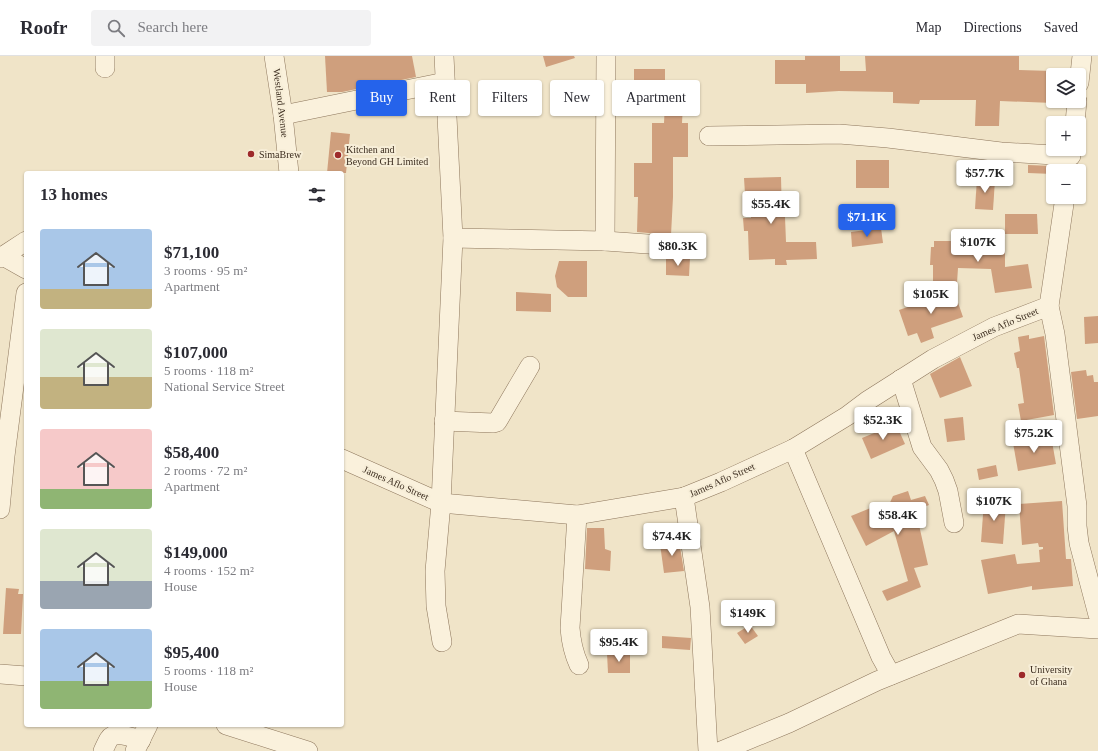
<!DOCTYPE html>
<meta charset="utf-8">
<style>
body{margin:0;font-family:"Times New Roman",serif;background:#f2f2f3;color:#2b2b33;height:100vh;display:flex;flex-direction:column;font-size:15px;white-space:nowrap}
*{box-sizing:border-box;margin:0}
p{font-size:13px;color:#7c7c81}
.icon{flex:none;width:22px;height:22px;fill:none;stroke:currentColor;stroke-width:2;stroke-linecap:round;stroke-linejoin:round}
.map{position:relative;flex:1;overflow:hidden}
.drawer{position:absolute;left:24px;top:115px;width:320px;height:556px;display:flex;flex-direction:column;background:#fff;border-radius:4px;box-shadow:0 1px 3px #0004}
.drawer>*{flex:none}
.top-card{position:absolute;left:356px;top:24px;width:380px;height:36px;display:flex;gap:8px}
.controls{position:absolute;left:1046px;top:12px;display:grid;gap:8px}
.controls a{display:grid;place-items:center;width:40px;height:40px;border-radius:4px;background:#fff;box-shadow:0 1px 3px #0004;font-size:20px}
.price{position:absolute;translate:-50% -34px;padding:0 9px;border-radius:4px;background:#fff;color:#222;font-size:13px;line-height:26px;filter:drop-shadow(0 1px 2px #0008)}
.price::after{content:'';position:absolute;left:50%;top:24px;width:12px;height:9px;margin-left:-6px;background:inherit;clip-path:polygon(0 0,100% 0,50% 100%)}
.price.current{background:#2563eb;color:#fff}
ul{padding:0;list-style:none}
li{display:flex;align-items:center;gap:12px;height:100px;padding:0 16px}
li span{display:grid;place-items:center;flex:none;width:112px;height:80px;border-radius:4px;color:#555}
li>.icon{margin-inline-start:auto}
span .icon{width:48px;height:48px;fill:#fffc;stroke-width:1}
li b{font-size:17px}
h2{display:flex;justify-content:space-between;align-items:center;height:48px;padding:0 16px;font-size:17px}
.pill{padding:0 14px;border-radius:4px;background:#fff;box-shadow:0 1px 3px #0004;font-size:14px;line-height:36px}
.pill.current{background:#2563eb;color:#fff}
header{display:flex;align-items:center;gap:24px;box-sizing:border-box;height:56px;padding:0 20px;background:#fff;border-bottom:1px solid #e1e1e2}
header strong{font-size:19px}
nav{display:flex;gap:22px;margin-inline-start:auto;font-size:14px}
.search{width:280px;height:36px;background:#f2f2f3;display:flex;align-items:center;gap:10px;box-sizing:border-box;padding:0 14px;border-radius:4px;color:#7c7c81;font-size:15px}
.map>svg:first-child{display:block}
</style>
<header>
<strong>Roofr</strong>
<div class="search"><svg class="icon" aria-label="search" viewBox="0 0 24 24"><circle cx="10" cy="10" r="6"/><path d="M15 15l6 6"/></svg>Search here</div>
<nav><a>Map</a><a>Directions</a><a>Saved</a></nav>
</header>
<div class="map">
<svg width="1098" height="695" viewBox="0 0 1098 695">
<rect width="100%" height="100%" fill="#f0e4c8"/>
<g fill="#cf9f7d">
<polygon points="325,0 412,0 416,21 342,36 327,36"/>
<polygon points="543,0 574,0 575,2 546,11"/>
<polygon points="805,0 840,0 840,15 866,15 865,0 1019,0 1019,14 1053,15 1053,47 1000,45 999,70 975,70 976,44 920,44 919,48 893,47 893,36 839,35 806,37 806,28 775,28 775,4 805,4"/>
<rect x="634" y="13" width="31" height="27"/>
<polygon points="665,47 683,48 682,67 688,67 688,101 673,101 673,141 671,179 637,176 638,141 634,141 634,107 652,107 652,67 664,67"/>
<polygon points="331,76 350,78 346,117 327,117"/>
<rect x="856" y="104" width="33" height="28"/>
<polygon points="1028,109 1053,110 1053,118 1028,117"/>
<polygon points="781,121 782,161 785,161 786,186 816,186 817,203 786,204 787,209 775,209 775,203 749,204 748,175 744,175 743,162 751,162 751,137 745,138 744,122"/>
<polygon points="977,122 995,124 993,154 975,153"/>
<polygon points="1005,158 1037,158 1038,178 1005,178"/>
<polygon points="881,172 883,187 852,191 851,176"/>
<polygon points="965,182 1005,183 1005,211 1028,208 1032,232 995,237 991,213 958,212 957,227 933,227 933,209 930,209 931,191 934,191 934,185 965,185"/>
<polygon points="666,202 690,202 689,220 666,219"/>
<polygon points="559,205 587,205 587,241 568,241 557,231 555,220"/>
<polygon points="954,235 963,261 931,272 934,282 921,287 917,277 908,280 899,254"/>
<polygon points="516,236 551,238 551,256 516,255"/>
<polygon points="1098,260 1098,287 1085,288 1084,261"/>
<polygon points="1029,279 1029,283 1044,280 1054,359 1021,365 1018,348 1024,347 1019,312 1017,312 1014,297 1020,295 1018,281"/>
<polygon points="960,301 972,330 940,342 930,318"/>
<polygon points="1086,314 1087,320 1093,319 1094,326 1098,326 1098,360 1077,363 1071,316"/>
<polygon points="963,361 965,384 947,386 944,363"/>
<polygon points="896,368 905,388 871,403 862,382"/>
<polygon points="1051,380 1056,408 1018,415 1013,387"/>
<polygon points="996,409 998,420 979,424 977,413"/>
<polygon points="908,435 911,444 925,440 929,449 914,455 919,469 928,509 914,512 921,531 887,545 882,535 908,525 894,475 866,490 851,460 873,451 881,466 893,440"/>
<polygon points="984,445 1006,447 1003,488 981,486"/>
<polygon points="1062,445 1066,503 1071,503 1073,530 1032,534 1032,530 988,538 981,504 1015,498 1017,508 1040,506 1039,494 1043,493 1043,491 1039,491 1038,487 1022,489 1019,448"/>
<polygon points="587,472 604,472 605,493 611,495 610,515 585,513"/>
<polygon points="679,485 684,515 664,517 660,488"/>
<polygon points="6,532 19,533 18,538 23,538 21,578 3,578"/>
<polygon points="750,569 758,580 745,588 737,577"/>
<polygon points="662,580 691,582 690,594 662,592"/>
<polygon points="607,597 630,597 630,617 608,617"/>
</g>
<g fill="none" stroke-linecap="round" stroke-linejoin="round">
<defs>
<g id="minor">
<polyline points="105,0 105,12"/>
<polyline points="274,0 283,59 289,117"/>
<polyline points="1079,27 1082,0"/>
<polyline points="283,59 445,26"/>
<polyline points="1075,67 1077,45"/>
<polyline points="709,80 839,78 888,82 1001,96 1071,100"/>
<polyline points="1065,141 1049,250 1055,278 1077,450 1077,470 1079,487 1098,559"/>
<polyline points="453,182 605,185 690,191"/>
<polyline points="605,185 606,0"/>
<polyline points="3,200 26,213"/>
<polyline points="0,202 26,185"/>
<polyline points="901,323 922,391 939,414 944,424 948,435 954,467"/>
<polyline points="444,365 493,367 497,366 530,310"/>
<polyline points="793,393 881,601 891,619"/>
<polyline points="342,403 441,447 577,459 684,441 721,426 793,393 847,360 867,345 933,303 994,271 1049,250"/>
<polyline points="684,441 700,551 708,695"/>
<polyline points="0,453 5,400 26,237"/>
<path d="M577 459 570 572C571 586 573 596 579 609"/>
<polyline points="442,586 436,550 435,515 441,447 453,182 444,0"/>
<polyline points="0,618 26,620"/>
<polyline points="226,669 308,695"/>
<path d="M103 695C105 691 107 686 109 683 115 674 132 682 141 684"/>
<polyline points="135,695 148,669"/>
<polyline points="721,695 789,667 877,625 1018,568 1098,573"/>
</g>
</defs>
<use href="#minor" stroke="#8d765c" stroke-width="20"/>
<use href="#minor" stroke="#faf1dc" stroke-width="19"/>
</g>
<g fill="#9e2a2b" stroke="#f7eed8" stroke-width="1.5">
<circle cx="251" cy="98" r="4"/>
<circle cx="338" cy="99" r="4"/>
<circle cx="1022" cy="619" r="4"/>
</g>
<g text-anchor="middle" dominant-baseline="central" stroke-width="4" stroke-linejoin="round" paint-order="stroke">
<g font-size="10" fill="#3d2e20" stroke="#f7eed8">
<text transform="translate(281 47) rotate(83)">Westland Avenue</text>
<text transform="translate(1005 268) rotate(-23)">James Aflo Street</text>
<text transform="translate(722 424) rotate(-24)">James Aflo Street</text>
<text transform="translate(396 427) rotate(24)">James Aflo Street</text>
</g>
<g font-size="10" fill="#3d2e20" stroke="#f7eed8" text-anchor="start">
<text x="346" y="93">Kitchen and<tspan x="346" dy="12">Beyond GH Limited</tspan></text>
<text x="259" y="98">SimaBrew</text>
<text x="1030" y="613">University<tspan x="1030" dy="12">of Ghana</tspan></text>
</g>
</g>
</svg>
<div class="controls">
<a><svg class="icon" aria-label="layers" viewBox="0 0 24 24"><path d="M12 4l9 5-9 5-9-5zM3 14l9 5 9-5"/></svg></a>
<a>+</a>
<a>−</a>
</div>
<b class="price" style="left:985px;top:138px">$57.7K</b>
<b class="price" style="left:771px;top:169px">$55.4K</b>
<b class="price current" style="left:867px;top:182px">$71.1K</b>
<b class="price" style="left:978px;top:207px">$107K</b>
<b class="price" style="left:678px;top:211px">$80.3K</b>
<b class="price" style="left:931px;top:259px">$105K</b>
<b class="price" style="left:883px;top:385px">$52.3K</b>
<b class="price" style="left:1034px;top:398px">$75.2K</b>
<b class="price" style="left:994px;top:466px">$107K</b>
<b class="price" style="left:898px;top:480px">$58.4K</b>
<b class="price" style="left:672px;top:501px">$74.4K</b>
<b class="price" style="left:748px;top:578px">$149K</b>
<b class="price" style="left:619px;top:607px">$95.4K</b>
<div class="top-card">
<a class="pill current">Buy</a>
<a class="pill">Rent</a>
<a class="pill">Filters</a>
<a class="pill">New</a>
<a class="pill">Apartment</a>
</div>
<section class="drawer">
<h2>13 homes<svg class="icon" aria-label="filters" viewBox="0 0 24 24"><path d="M4 7h16M4 17h16"/><circle cx="9" cy="7" r="2"/><circle cx="15" cy="17" r="2"/></svg></h2>
<ul>
<li><span style="background:linear-gradient(#a9c7e8 75%,#c2b280 0)"><svg class="icon" aria-label="home" viewBox="0 0 24 24"><path d="M3 11l9-7 9 7M6 9v11h12V9"/></svg></span><div><b>$71,100</b><p>3 rooms · 95 m²</p><p>Apartment</p></div></li>
<li><span style="background:linear-gradient(#dfe7d0 60%,#c2b280 0)"><svg class="icon" aria-label="home" viewBox="0 0 24 24"><path d="M3 11l9-7 9 7M6 9v11h12V9"/></svg></span><div><b>$107,000</b><p>5 rooms · 118 m²</p><p>National Service Street</p></div></li>
<li><span style="background:linear-gradient(#f6c9c9 75%,#8fb573 0)"><svg class="icon" aria-label="home" viewBox="0 0 24 24"><path d="M3 11l9-7 9 7M6 9v11h12V9"/></svg></span><div><b>$58,400</b><p>2 rooms · 72 m²</p><p>Apartment</p></div></li>
<li><span style="background:linear-gradient(#dfe7d0 65%,#9aa5b1 0)"><svg class="icon" aria-label="home" viewBox="0 0 24 24"><path d="M3 11l9-7 9 7M6 9v11h12V9"/></svg></span><div><b>$149,000</b><p>4 rooms · 152 m²</p><p>House</p></div></li>
<li><span style="background:linear-gradient(#a9c7e8 65%,#8fb573 0)"><svg class="icon" aria-label="home" viewBox="0 0 24 24"><path d="M3 11l9-7 9 7M6 9v11h12V9"/></svg></span><div><b>$95,400</b><p>5 rooms · 118 m²</p><p>House</p></div></li>
</ul>
</section>
</div>
